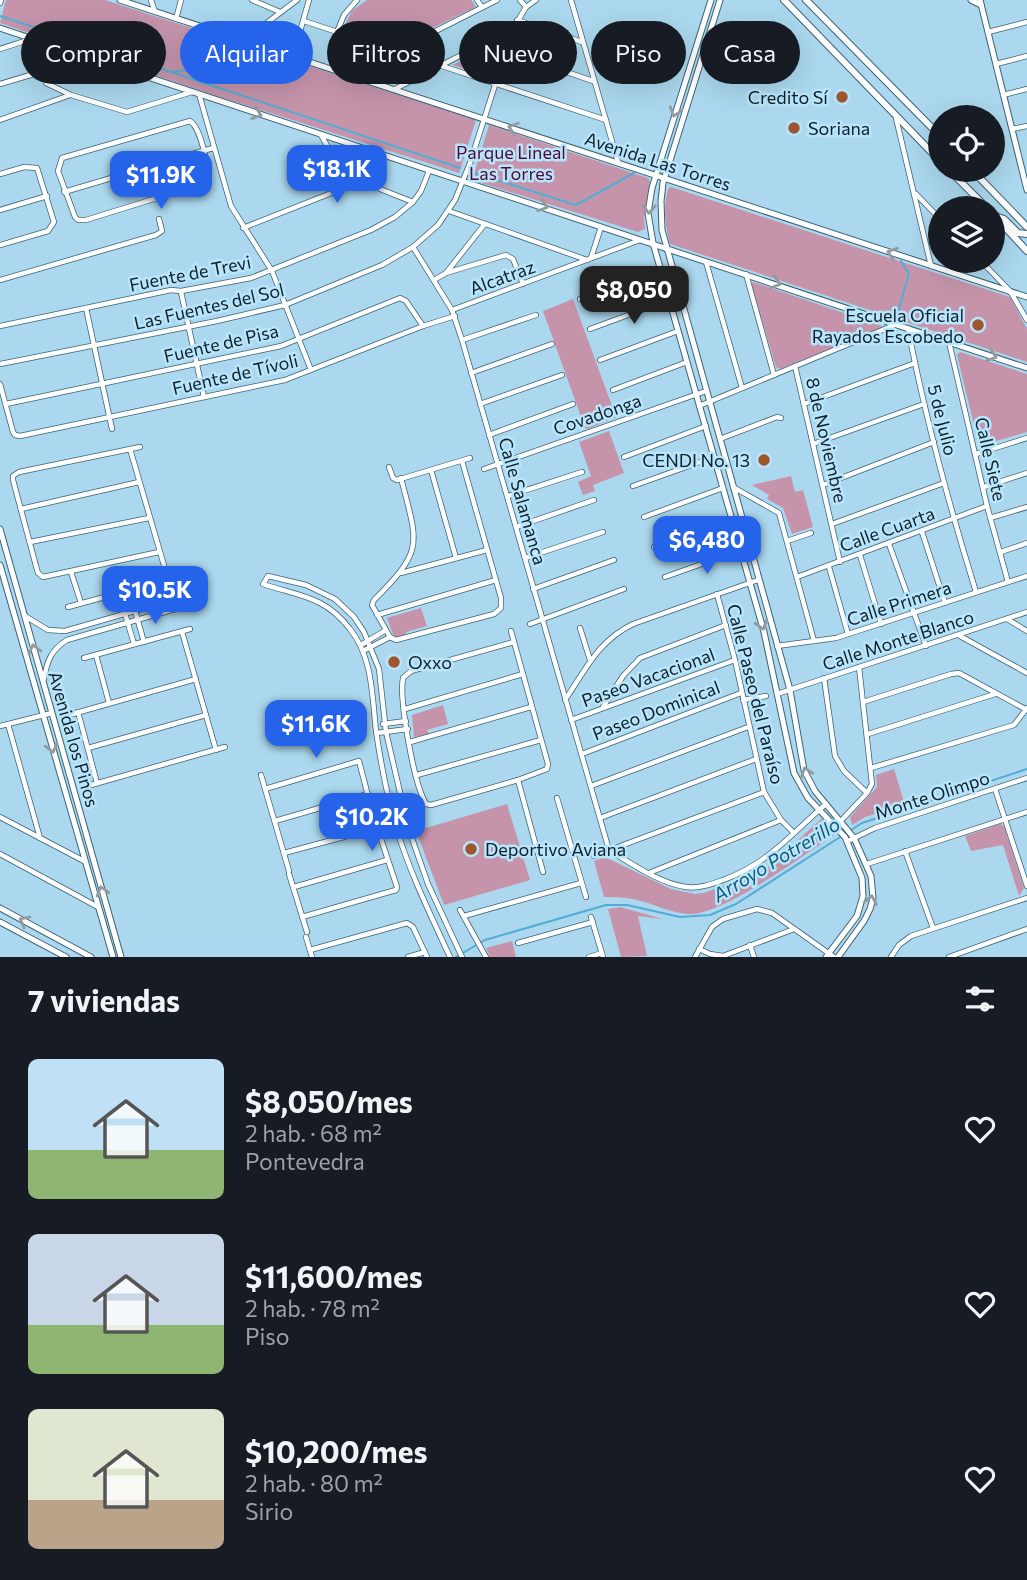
<!DOCTYPE html>
<html lang="es">
<meta charset="utf-8">
<style>
body{margin:0;font-family:Commissioner,sans-serif;background:#242831;color:#f1f3f6;height:100vh;display:flex;flex-direction:column;font-size:26px;white-space:nowrap}
*{box-sizing:border-box;margin:0}
p{font-size:23px;color:#9ea1a6}
.icon{flex:none;width:38px;height:38px;fill:none;stroke:currentColor;stroke-width:2;stroke-linecap:round;stroke-linejoin:round}
.map{position:relative;height:957px;overflow:hidden}
.side{display:flex;flex-direction:column;background:#171b24;flex:1}
.side>*{flex:none}
.guide{position:absolute;left:21px;top:21px;width:985px;height:63px;display:flex;gap:14px}
.buttons{position:absolute;left:928px;top:105px;display:grid;gap:14px}
.buttons a{display:grid;place-items:center;width:77px;height:77px;border-radius:50%;background:#171b24;box-shadow:0 7px 28px #0002;font-size:35px}
.price{position:absolute;translate:-50% -60px;padding:0 16px;border-radius:14px;background:#2563eb;color:#fff;font-size:23px;line-height:46px;filter:drop-shadow(0 2px 4px #0008)}
.price::after{content:'';position:absolute;left:50%;top:42px;width:21px;height:16px;margin-left:-10px;background:inherit;clip-path:polygon(0 0,100% 0,50% 100%)}
.price.on{background:#222;color:#fff}
ul{padding:0;list-style:none}
li{display:flex;align-items:center;gap:21px;height:175px;padding:0 28px}
li span{display:grid;place-items:center;flex:none;width:196px;height:140px;border-radius:10px;color:#555}
li>.icon{margin-inline-start:auto}
span .icon{width:84px;height:84px;fill:#fffc;stroke-width:1}
li b{font-size:30px}
h2{display:flex;justify-content:space-between;align-items:center;height:84px;padding:0 28px;font-size:30px}
.pill{padding:0 24px;border-radius:32px;background:#171b24;box-shadow:0 7px 28px #0002;font-size:24px;line-height:63px}
.pill.on{background:#2563eb;color:#fff}
.map>svg:first-child{display:block}
</style>
<div class="map">
<svg width="1027" height="957" viewBox="0 0 1027 957">
<rect width="100%" height="100%" fill="#abd8ee"/>
<g fill="#c594ab">
<polygon points="6,0 105,0 476,120 459,173 220,97 0,23"/>
<polygon points="367,0 471,0 476,7 393,47 342,31 352,11"/>
<polygon points="502,41 491,77 453,65"/>
<polygon points="489,125 648,178 650,181 644,218 645,229 638,232 472,180"/>
<path d="M671 187 1010 297 1027 329V362L670 244C665 226 663 207 668 189Z"/>
<polygon points="753,282 882,326 882,329 780,369 776,367 751,284"/>
<polygon points="573,299 616,417 588,429 585,428 543,311"/>
<polygon points="960,352 1027,374 1027,432 979,446 957,355"/>
<polygon points="609,431 624,473 593,485 595,491 583,495 578,482 591,476 579,442"/>
<polygon points="791,476 795,492 803,490 813,527 792,534 783,508 767,499 769,495 752,485"/>
<polygon points="421,608 427,626 406,632 406,636 394,637 387,618"/>
<polygon points="443,705 448,724 427,730 429,734 414,737 412,715"/>
<polygon points="894,769 905,805 865,817 852,825 850,817 877,787 876,775"/>
<polygon points="507,804 530,880 444,905 416,831"/>
<path d="M822 818 836 834C805 854 723 915 689 914 670 913 655 904 637 900 626 897 615 897 604 897L594 861 605 857 671 889 695 894 704 893 751 875 771 865Z"/>
<polygon points="1000,824 1004,826 1024,888 1019,896 1003,845 971,851 965,836"/>
<polygon points="620,907 663,919 638,916 647,956 621,957 608,909"/>
<polygon points="512,941 516,957 490,957 486,948"/>
</g>
<g fill="none" stroke-linecap="round" stroke-linejoin="round">
<g stroke="#51add5" stroke-width="2">
<polyline points="0,16 171,72 195,69 234,44"/>
<polyline points="171,72 460,168"/>
<polyline points="474,173 576,205 634,173"/>
<polyline points="896,319 909,274 901,261"/>
<polyline points="456,957 485,940 606,905 627,905 680,917 710,915 736,904 862,823 1027,769"/>
</g>
<defs>
<g id="minor">
<polyline points="151,0 155,12"/>
<polyline points="252,0 280,12"/>
<polyline points="477,0 482,7"/>
<polyline points="520,0 526,7"/>
<polyline points="571,0 618,162"/>
<polyline points="0,3 1,0"/>
<polyline points="176,19 181,0"/>
<polyline points="517,20 582,42"/>
<polyline points="304,21 392,50 404,47 497,0"/>
<polyline points="337,32 344,15 357,0"/>
<polyline points="988,32 1027,22"/>
<polyline points="244,40 297,0"/>
<polyline points="54,46 47,70 46,83 71,95 127,112 192,92"/>
<polyline points="0,49 31,39"/>
<polyline points="505,51 593,81"/>
<polyline points="293,56 309,0"/>
<polyline points="996,64 1027,56"/>
<polyline points="442,66 606,120"/>
<polyline points="376,83 387,49"/>
<polyline points="0,84 47,70"/>
<polyline points="395,89 512,29"/>
<polyline points="199,94 231,206 272,271 311,370"/>
<polyline points="1003,95 1027,89"/>
<polyline points="896,118 931,266"/>
<polyline points="0,120 70,95"/>
<path d="M190 121C201 128 211 172 205 183L86 220H78L75 217 58 171 62 158Z"/>
<polyline points="1012,129 1027,126"/>
<polyline points="351,145 380,189 413,202"/>
<polyline points="0,174 24,167 37,168 54,222 48,231 0,245"/>
<polyline points="64,192 213,148"/>
<polyline points="916,194 940,219"/>
<polyline points="0,210 47,196"/>
<polyline points="449,211 587,260"/>
<polyline points="243,228 344,188 347,180 321,135"/>
<path d="M413 247 452 310 462 340 609 850C632 864 659 883 686 887 699 889 712 884 723 880 768 864 791 834 826 804"/>
<polyline points="591,258 601,227"/>
<polyline points="981,261 1010,291 1027,320"/>
<polyline points="706,262 742,388"/>
<polyline points="446,273 506,255 513,259 523,284"/>
<polyline points="746,274 774,375"/>
<polyline points="0,280 156,235 162,231 159,219"/>
<polyline points="434,280 446,273 484,225"/>
<polyline points="181,292 204,397"/>
<polyline points="580,299 661,270"/>
<polyline points="86,308 112,429"/>
<polyline points="452,310 640,240"/>
<polyline points="0,326 171,290 181,291 251,278 371,230 395,217 413,202 421,191 429,171"/>
<path d="M908 328C925 417 949 505 976 592"/>
<polyline points="590,329 669,300"/>
<polyline points="462,340 536,315"/>
<polyline points="949,342 987,506 1008,582"/>
<polyline points="600,360 678,331"/>
<polyline points="0,364 217,321 285,305 382,265 413,247 438,225 455,200 470,163 513,29 526,7 536,0"/>
<polyline points="795,366 840,562"/>
<polyline points="471,373 552,344"/>
<polyline points="0,384 13,432 15,435 20,436 285,380 423,326 455,316"/>
<polyline points="613,390 687,362"/>
<polyline points="6,404 281,346 400,298 406,301 423,326"/>
<polyline points="480,404 562,375"/>
<polyline points="804,404 915,363"/>
<polyline points="699,406 897,324"/>
<polyline points="489,435 573,404"/>
<polyline points="720,439 777,417 781,418"/>
<polyline points="813,444 924,404"/>
<polyline points="140,447 19,472 13,476 13,480 36,566 38,573 43,577 159,552"/>
<polyline points="130,449 168,579"/>
<polyline points="976,454 1027,438"/>
<polyline points="624,457 706,426"/>
<polyline points="389,467 393,478 397,480 470,458"/>
<polyline points="484,469 706,391"/>
<polyline points="431,470 456,558"/>
<path d="M401 478C418 545 425 549 374 600L372 605 390 637 396 640 494 614 501 608V598L462 461"/>
<polyline points="823,485 934,442"/>
<polyline points="633,486 714,457"/>
<polyline points="733,487 779,513 814,641"/>
<polyline points="984,487 1027,473"/>
<polyline points="508,496 582,472"/>
<polyline points="21,509 139,482"/>
<polyline points="644,517 723,488"/>
<polyline points="990,518 1027,507"/>
<polyline points="832,524 944,483"/>
<polyline points="516,527 594,500"/>
<polyline points="922,532 945,603"/>
<polyline points="787,541 811,533"/>
<polyline points="30,542 149,518"/>
<polyline points="889,544 926,646"/>
<polyline points="654,547 732,519"/>
<polyline points="1001,552 1027,543"/>
<polyline points="860,555 881,624"/>
<polyline points="525,558 603,532"/>
<polyline points="829,567 848,634"/>
<polyline points="71,572 81,603"/>
<polyline points="401,573 487,550"/>
<polyline points="665,577 741,550"/>
<polyline points="797,577 987,506"/>
<polyline points="533,589 614,560"/>
<polyline points="717,594 735,660 764,792 781,820 794,833"/>
<polyline points="68,607 119,593 134,644"/>
<polyline points="377,615 496,580"/>
<polyline points="25,616 48,630 65,631 183,597"/>
<polyline points="1007,619 1027,631"/>
<polyline points="530,624 624,589"/>
<polyline points="580,628 590,660"/>
<path d="M511 631 548 764 547 769 518 780 431 805 426 804C414 784 399 701 403 678L411 671 514 642"/>
<polyline points="182,632 216,750"/>
<polyline points="960,636 1027,673"/>
<polyline points="144,642 129,590 176,577"/>
<polyline points="361,645 386,630"/>
<polyline points="777,646 836,638 1027,576"/>
<polyline points="363,651 390,637"/>
<polyline points="96,655 109,703"/>
<polyline points="84,658 190,629"/>
<polyline points="824,678 835,756 844,771 867,793"/>
<path d="M44 679C47 661 51 650 67 640L189 605"/>
<polyline points="777,694 1027,612"/>
<path d="M565 700C586 669 598 641 633 624L758 580"/>
<polyline points="743,700 766,696"/>
<polyline points="863,702 951,674 959,673 1027,710"/>
<polyline points="603,707 623,676 640,658 726,625"/>
<polyline points="405,709 523,674"/>
<polyline points="78,712 97,783"/>
<polyline points="69,715 196,679"/>
<polyline points="571,720 735,660"/>
<polyline points="8,724 40,838"/>
<polyline points="383,724 406,721"/>
<polyline points="0,726 52,713"/>
<polyline points="377,733 408,729"/>
<polyline points="868,734 995,694"/>
<polyline points="410,742 531,707"/>
<polyline points="88,748 206,715"/>
<polyline points="582,754 741,693"/>
<polyline points="871,768 1014,725 1027,708"/>
<polyline points="261,775 289,871"/>
<polyline points="417,775 541,740"/>
<polyline points="518,780 543,872"/>
<polyline points="591,786 748,727"/>
<polyline points="84,787 225,747"/>
<polyline points="265,789 359,761 373,815 397,887 396,890 302,917"/>
<polyline points="995,789 1027,886"/>
<polyline points="557,798 586,897"/>
<polyline points="371,804 389,799"/>
<polyline points="373,815 392,810"/>
<polyline points="0,817 84,861"/>
<polyline points="600,818 756,759"/>
<polyline points="275,821 368,794"/>
<polyline points="836,826 867,793 872,784 859,667"/>
<polyline points="848,841 875,828 1027,778"/>
<polyline points="905,851 933,928"/>
<polyline points="284,853 377,828"/>
<polyline points="0,854 98,907"/>
<polyline points="594,856 764,792"/>
<polyline points="867,864 1027,812"/>
<polyline points="649,873 781,820"/>
<polyline points="289,874 307,932"/>
<polyline points="294,887 387,860"/>
<polyline points="460,910 486,957"/>
<polyline points="464,916 581,883"/>
<polyline points="591,917 603,957"/>
<polyline points="306,937 312,957"/>
<polyline points="518,943 593,922"/>
<polyline points="750,945 754,957"/>
<polyline points="699,949 710,954 723,956 794,929"/>
<polyline points="310,950 407,923 413,927 427,957"/>
<polyline points="408,957 425,952"/>
<path d="M450 957C431 916 410 873 397 830 387 798 381 764 376 731 372 696 373 658 350 629 325 596 299 596 263 584L268 576 306 585 335 599 354 617 364 632 379 669 386 732 408 827 428 884 462 957"/>
<polyline points="589,957 602,953"/>
<polyline points="695,957 712,927 716,924 723,919 757,909 772,913 834,957"/>
<polyline points="891,957 899,945 911,936 1027,898"/>
<polyline points="949,957 1027,929"/>
</g>
<g id="tertiary">
<polyline points="120,0 1027,297"/>
<polyline points="711,0 652,188 648,213 653,243 764,632 794,773 808,798 845,837 862,878 863,896 857,916 826,957"/>
<polyline points="720,0 663,183 661,201 662,230 790,690 804,770 815,791 854,838 871,876 873,898 870,909 864,921 838,957"/>
<polyline points="971,0 981,5"/>
<polyline points="980,0 1027,190"/>
<polyline points="0,28 1027,368"/>
<polyline points="0,529 121,957"/>
<polyline points="0,565 113,957"/>
<polyline points="0,908 91,957"/>
<polyline points="0,922 66,957"/>
</g>
<g id="secondary">
<polyline points="784,0 940,161"/>
<polyline points="806,0 940,136"/>
<polyline points="949,170 987,208"/>
<polyline points="972,170 1027,227"/>
<polyline points="992,213 1027,251"/>
<polyline points="998,217 1004,219 1018,233 1027,234"/>
</g>
</defs>
<use href="#minor" stroke="#396376" stroke-width="6"/>
<use href="#tertiary" stroke="#396376" stroke-width="7"/>
<use href="#secondary" stroke="#396376" stroke-width="8"/>
<use href="#minor" stroke="#fff" stroke-width="4.5"/>
<use href="#tertiary" stroke="#fff" stroke-width="5"/>
<use href="#secondary" stroke="#fff" stroke-width="6"/>
</g>
<defs><path id="oneway-chevron" d="M-2-3.5L2.5 0L-2 3.5" fill="none" stroke-width="1.6" stroke-linecap="round" stroke-linejoin="round" transform="scale(1.75)"/></defs>
<g stroke="#939b9e">
<use href="#oneway-chevron" transform="translate(675 112) rotate(107)"/>
<use href="#oneway-chevron" transform="translate(257 114) rotate(19)"/>
<use href="#oneway-chevron" transform="translate(513 128) rotate(-162)"/>
<use href="#oneway-chevron" transform="translate(543 206) rotate(18)"/>
<use href="#oneway-chevron" transform="translate(649 209) rotate(93)"/>
<use href="#oneway-chevron" transform="translate(892 253) rotate(-162)"/>
<use href="#oneway-chevron" transform="translate(776 283) rotate(18)"/>
<use href="#oneway-chevron" transform="translate(992 356) rotate(19)"/>
<use href="#oneway-chevron" transform="translate(762 625) rotate(74)"/>
<use href="#oneway-chevron" transform="translate(34 649) rotate(-105)"/>
<use href="#oneway-chevron" transform="translate(52 748) rotate(75)"/>
<use href="#oneway-chevron" transform="translate(806 772) rotate(-110)"/>
<use href="#oneway-chevron" transform="translate(102 891) rotate(-106)"/>
<use href="#oneway-chevron" transform="translate(871 900) rotate(-79)"/>
<use href="#oneway-chevron" transform="translate(24 921) rotate(-152)"/>
</g>
<g fill="#9d562d" stroke="#b8e5fb" stroke-width="2.5">
<circle cx="842" cy="97" r="7"/>
<circle cx="794" cy="128" r="7"/>
<circle cx="978" cy="325" r="7"/>
<circle cx="764" cy="460" r="7"/>
<circle cx="394" cy="662" r="7"/>
<circle cx="471" cy="849" r="7"/>
</g>
<g text-anchor="middle" dominant-baseline="central" stroke-width="5" stroke-linejoin="round" paint-order="stroke">
<g font-size="18" fill="#0f2028" stroke="#b8e5fb" text-anchor="end">
<text x="828" y="97">Credito Sí</text>
<text x="808" y="128" text-anchor="start">Soriana</text>
<text x="964" y="315">Escuela Oficial<tspan x="964" dy="21">Rayados Escobedo</tspan></text>
<text x="750" y="460">CENDI No. 13</text>
<text x="408" y="662" text-anchor="start">Oxxo</text>
<text x="485" y="849" text-anchor="start">Deportivo Aviana</text>
</g>
<g font-size="18" fill="#500b35" stroke="#b8e5fb">
<text x="511" y="152">Parque Lineal<tspan x="511" dy="21">Las Torres</tspan></text>
</g>
<g font-size="18" fill="#0f2028" stroke="#b8e5fb">
<text transform="translate(658 161) rotate(18)">Avenida Las Torres</text>
<text transform="translate(190 273) rotate(-11)">Fuente de Trevi</text>
<text transform="translate(502 277) rotate(-20)">Alcatraz</text>
<text transform="translate(209 306) rotate(-13)">Las Fuentes del Sol</text>
<text transform="translate(221 343) rotate(-13)">Fuente de Pisa</text>
<text transform="translate(235 374) rotate(-13)">Fuente de Tívoli</text>
<text transform="translate(597 414) rotate(-19)">Covadonga</text>
<text transform="translate(943 420) rotate(76)">5 de Julio</text>
<text transform="translate(827 440) rotate(77)">8 de Noviembre</text>
<text transform="translate(991 459) rotate(77)">Calle Siete</text>
<text transform="translate(523 501) rotate(74)">Calle Salamanca</text>
<text transform="translate(887 529) rotate(-20)">Calle Cuarta</text>
<text transform="translate(899 603) rotate(-18)">Calle Primera</text>
<text transform="translate(898 640) rotate(-18)">Calle Monte Blanco</text>
<text transform="translate(648 677) rotate(-20)">Paseo Vacacional</text>
<text transform="translate(756 694) rotate(76)">Calle Paseo del Paraíso</text>
<text transform="translate(656 710) rotate(-21)">Paseo Dominical</text>
<text transform="translate(74 739) rotate(74)">Avenida los Pinos</text>
<text transform="translate(932 795) rotate(-18)">Monte Olimpo</text>
</g>
<g font-size="19" font-style="italic" fill="#0d5974" stroke="#b8e5fb">
<text transform="translate(776 859) rotate(-31)">Arroyo Potrerillo</text>
</g>
</g>
</svg>
<div class="buttons">
<a><svg class="icon" aria-label="locate" viewBox="0 0 24 24"><circle cx="12" cy="12" r="6"/><path d="M12 2v4M12 18v4M2 12h4M18 12h4"/></svg></a>
<a><svg class="icon" aria-label="layers" viewBox="0 0 24 24"><path d="M12 4l9 5-9 5-9-5zM3 14l9 5 9-5"/></svg></a>
</div>
<b class="price" style="left:337px;top:205px">$18.1K</b>
<b class="price" style="left:161px;top:211px">$11.9K</b>
<b class="price on" style="left:634px;top:326px">$8,050</b>
<b class="price" style="left:707px;top:576px">$6,480</b>
<b class="price" style="left:155px;top:626px">$10.5K</b>
<b class="price" style="left:316px;top:760px">$11.6K</b>
<b class="price" style="left:372px;top:853px">$10.2K</b>
<div class="guide">
<a class="pill">Comprar</a>
<a class="pill on">Alquilar</a>
<a class="pill">Filtros</a>
<a class="pill">Nuevo</a>
<a class="pill">Piso</a>
<a class="pill">Casa</a>
</div>
</div>
<section class="side">
<h2>7 viviendas<svg class="icon" aria-label="filters" viewBox="0 0 24 24"><path d="M4 7h16M4 17h16"/><circle cx="9" cy="7" r="2"/><circle cx="15" cy="17" r="2"/></svg></h2>
<ul>
<li><span style="background:linear-gradient(#bfe0f5 65%,#8fb573 0)"><svg class="icon" aria-label="home" viewBox="0 0 24 24"><path d="M3 11l9-7 9 7M6 9v11h12V9"/></svg></span><div><b>$8,050/mes</b><p>2 hab. · 68 m²</p><p>Pontevedra</p></div><svg class="icon" aria-label="heart" viewBox="0 0 24 24"><path d="M12 20l-8-8c-3-5 5-10 8-4 3-6 11-1 8 4z"/></svg></li>
<li><span style="background:linear-gradient(#c9d6e8 65%,#8fb573 0)"><svg class="icon" aria-label="home" viewBox="0 0 24 24"><path d="M3 11l9-7 9 7M6 9v11h12V9"/></svg></span><div><b>$11,600/mes</b><p>2 hab. · 78 m²</p><p>Piso</p></div><svg class="icon" aria-label="heart" viewBox="0 0 24 24"><path d="M12 20l-8-8c-3-5 5-10 8-4 3-6 11-1 8 4z"/></svg></li>
<li><span style="background:linear-gradient(#dfe7d0 65%,#b9a48a 0)"><svg class="icon" aria-label="home" viewBox="0 0 24 24"><path d="M3 11l9-7 9 7M6 9v11h12V9"/></svg></span><div><b>$10,200/mes</b><p>2 hab. · 80 m²</p><p>Sirio</p></div><svg class="icon" aria-label="heart" viewBox="0 0 24 24"><path d="M12 20l-8-8c-3-5 5-10 8-4 3-6 11-1 8 4z"/></svg></li>
</ul>
</section>
